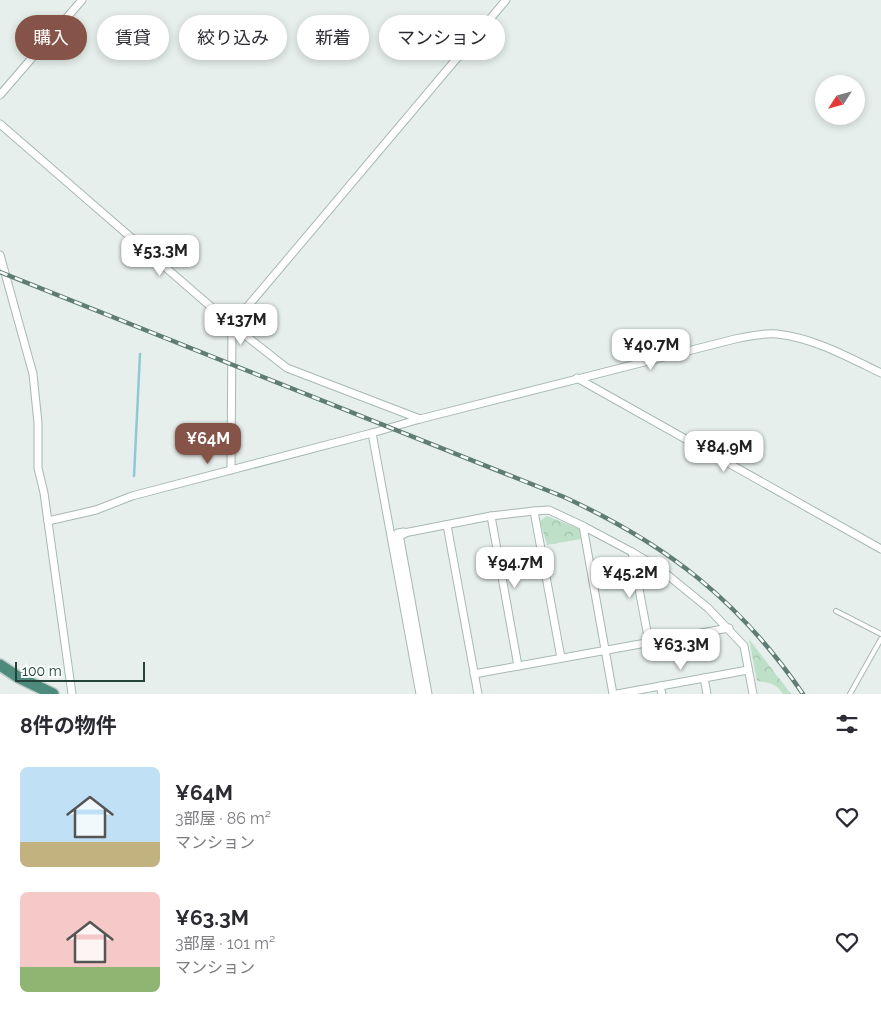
<!DOCTYPE html>
<html lang="ja">
<meta charset="utf-8">
<style>
body{margin:0;font-family:Raleway,"Noto Sans JP",sans-serif;background:#f2f2f3;color:#2b2b33;height:100vh;display:flex;flex-direction:column;font-size:19px;white-space:nowrap}
*{box-sizing:border-box;margin:0}
p{font-size:16px;color:#7c7c81}
.icon{flex:none;width:28px;height:28px;fill:none;stroke:currentColor;stroke-width:2;stroke-linecap:round;stroke-linejoin:round}
.map{position:relative;height:694px;overflow:hidden}
.details{display:flex;flex-direction:column;background:#fff;flex:1}
.details>*{flex:none}
.top-card{position:absolute;left:15px;top:15px;width:500px;height:45px;display:flex;gap:10px}
.needle{width:32px;rotate:234deg}
.tools{position:absolute;left:815px;top:75px;display:grid;gap:10px}
.tools a{display:grid;place-items:center;width:50px;height:50px;border-radius:50%;background:#fff;box-shadow:0 2px 8px #0003;font-size:25px}
.scale{position:absolute;left:15px;bottom:12px;width:130px;box-sizing:border-box;padding-left:5px;border:2px solid #24423a;border-top:0;font-size:14px;line-height:18px;white-space:nowrap;color:#24423a;-webkit-text-stroke:4px #f7fbf9;paint-order:stroke}
.price{position:absolute;translate:-50% -42px;padding:0 11px;border-radius:10px;background:#fff;color:#222;font-size:16px;line-height:32px;filter:drop-shadow(0 1px 2px #0008)}
.price::after{content:'';position:absolute;left:50%;top:30px;width:15px;height:11px;margin-left:-8px;background:inherit;clip-path:polygon(0 0,100% 0,50% 100%)}
.price.on{background:#855347;color:#fff}
ul{padding:0;list-style:none}
li{display:flex;align-items:center;gap:15px;height:125px;padding:0 20px}
li span{display:grid;place-items:center;flex:none;width:140px;height:100px;border-radius:8px;color:#555}
li>.icon{margin-inline-start:auto}
span .icon{width:60px;height:60px;fill:#fffc;stroke-width:1}
li b{font-size:21px}
h2{display:flex;justify-content:space-between;align-items:center;height:60px;padding:0 20px;font-size:21px}
.chip{padding:0 18px;border-radius:22px;background:#fff;box-shadow:0 2px 8px #0003;font-size:18px;line-height:45px}
.chip.on{background:#855347;color:#fff}
.map>svg:first-child{display:block}
</style>
<div class="map">
<svg width="881" height="694" viewBox="0 0 881 694">
<defs>
<pattern id="forest-crowns" width="20" height="18" patternUnits="userSpaceOnUse" patternTransform="scale(1.25)"><rect width="20" height="18" fill="#bfe0c8"/><path d="M2 6a3 3 0 1 1 6 0M12 15a3 3 0 1 1 6 0" fill="none" stroke="#a4c1ad"/></pattern>
</defs>
<rect width="100%" height="100%" fill="#e6efeb"/>
<g fill="url(#forest-crowns)">
<polygon points="547,516 580,529 581,539 547,545 540,521"/>
<path d="M749 639 791 694H783C776 683 769 683 757 681Z"/>
</g>
<g fill="none" stroke-linecap="round" stroke-linejoin="round">
<polyline stroke="#8ec9d4" stroke-width="2.5" points="134,476 140,354"/>
<defs>
<g id="service">
<polyline points="836,611 881,634"/>
<polyline points="850,694 881,639"/>
</g>
<g id="minor">
<polyline points="0,95 82,0"/>
<polyline points="0,124 232,325 231,470"/>
<polyline points="0,255 33,374 38,423 38,468 44,493 72,694"/>
<polyline points="577,378 881,549"/>
<path d="M420 419 735 339C748 336 763 333 777 334 814 338 848 357 881 373"/>
<polyline points="534,511 561,658"/>
<polyline points="491,516 518,666"/>
<polyline points="48,521 96,510 132,496 372,433"/>
<polyline points="447,525 478,694"/>
<polyline points="583,526 613,694"/>
<polyline points="404,533 491,516 534,511 549,510 583,526 632,552 659,568 708,608 744,646 753,694"/>
<polyline points="632,552 649,642"/>
<polyline points="474,674 729,628"/>
<polyline points="704,678 707,694"/>
<polyline points="660,686 662,694"/>
<polyline points="420,694 372,433 420,419 287,368 232,325 506,0"/>
<polyline points="617,694 748,670"/>
</g>
<polyline id="tertiary" points="404,533 398,534 427,694"/>
<polyline id="trunk" points="0,665 18,677 53,694"/>
</defs>
<use href="#service" stroke="#a8b8b2" stroke-width="6"/>
<use href="#minor" stroke="#a8b8b2" stroke-width="9"/>
<use href="#tertiary" stroke="#a8b8b2" stroke-width="11"/>
<use href="#trunk" stroke="#c2cac8" stroke-width="14"/>
<use href="#service" stroke="#fff" stroke-width="4"/>
<use href="#minor" stroke="#fff" stroke-width="7"/>
<use href="#tertiary" stroke="#fff" stroke-width="9"/>
<use href="#trunk" stroke="#4c8a7c" stroke-width="11"/>
<defs>
<path id="rail" d="M0 272 564 497C666 544 739 600 803 694"/>
</defs>
<use href="#rail" stroke="#5f7d75" stroke-width="4.5"/>
<use href="#rail" stroke="#f7fbf9" stroke-width="2.5" stroke-dasharray="8" stroke-linecap="butt"/>
</g>
</svg>
<div class="tools">
<a><svg class="needle" viewBox="-14 -14 28 28"><path d="M0-13l5 13h-10z" fill="#e53935"/><path d="M0 13l5-13h-10z" fill="#7c7c81"/></svg></a>
</div>
<div class="scale">100 m</div>
<b class="price" style="left:160px;top:277px">¥53.3M</b>
<b class="price" style="left:241px;top:346px">¥137M</b>
<b class="price" style="left:651px;top:371px">¥40.7M</b>
<b class="price on" style="left:208px;top:465px">¥64M</b>
<b class="price" style="left:724px;top:473px">¥84.9M</b>
<b class="price" style="left:515px;top:589px">¥94.7M</b>
<b class="price" style="left:630px;top:599px">¥45.2M</b>
<b class="price" style="left:681px;top:671px">¥63.3M</b>
<div class="top-card">
<a class="chip on">購入</a>
<a class="chip">賃貸</a>
<a class="chip">絞り込み</a>
<a class="chip">新着</a>
<a class="chip">マンション</a>
</div>
</div>
<section class="details">
<h2>8件の物件<svg class="icon" aria-label="filters" viewBox="0 0 24 24"><path d="M4 7h16M4 17h16"/><circle cx="9" cy="7" r="2"/><circle cx="15" cy="17" r="2"/></svg></h2>
<ul>
<li><span style="background:linear-gradient(#bfe0f5 75%,#c2b280 0)"><svg class="icon" aria-label="home" viewBox="0 0 24 24"><path d="M3 11l9-7 9 7M6 9v11h12V9"/></svg></span><div><b>¥64M</b><p>3部屋 · 86 m²</p><p>マンション</p></div><svg class="icon" aria-label="heart" viewBox="0 0 24 24"><path d="M12 20l-8-8c-3-5 5-10 8-4 3-6 11-1 8 4z"/></svg></li>
<li><span style="background:linear-gradient(#f6c9c9 75%,#8fb573 0)"><svg class="icon" aria-label="home" viewBox="0 0 24 24"><path d="M3 11l9-7 9 7M6 9v11h12V9"/></svg></span><div><b>¥63.3M</b><p>3部屋 · 101 m²</p><p>マンション</p></div><svg class="icon" aria-label="heart" viewBox="0 0 24 24"><path d="M12 20l-8-8c-3-5 5-10 8-4 3-6 11-1 8 4z"/></svg></li>
</ul>
</section>
